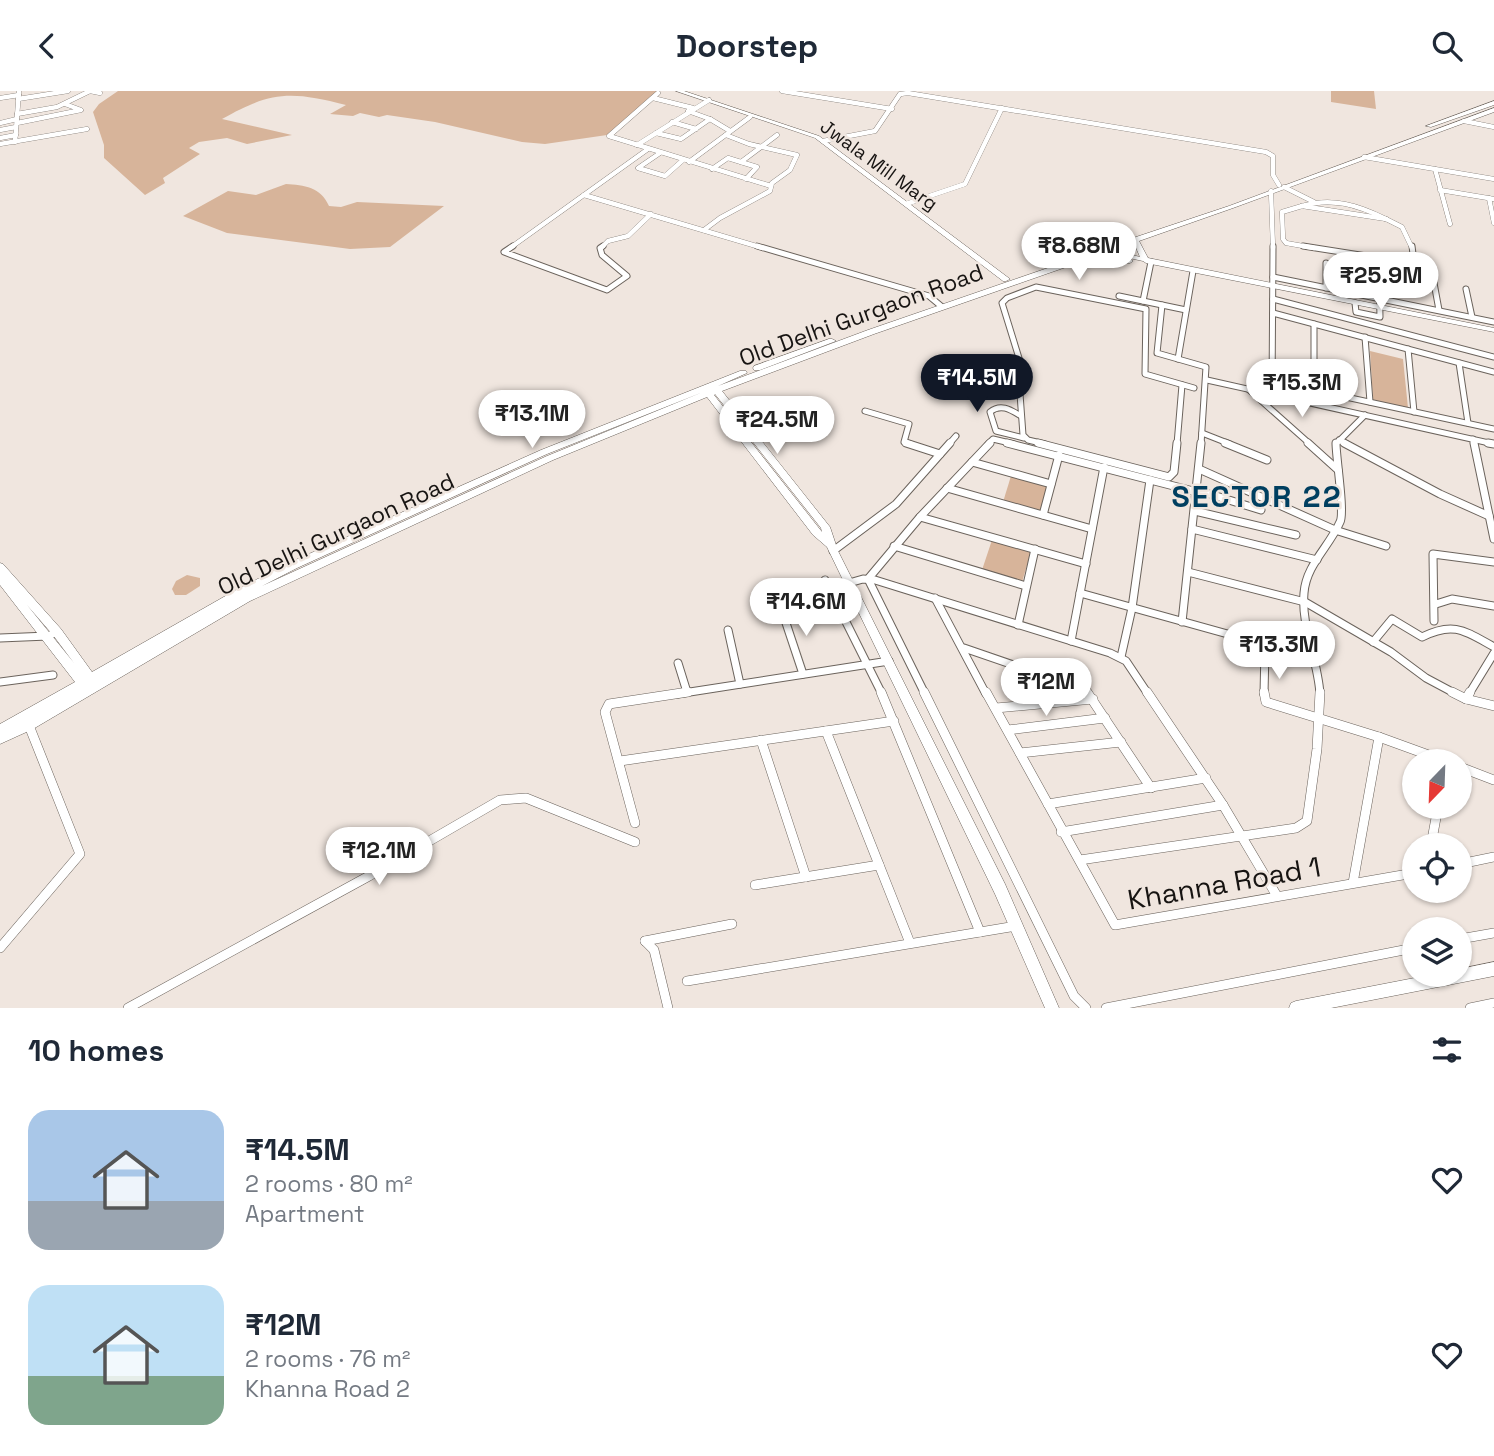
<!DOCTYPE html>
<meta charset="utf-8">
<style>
body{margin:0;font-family:"Space Grotesk",sans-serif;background:#f6f6f7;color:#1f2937;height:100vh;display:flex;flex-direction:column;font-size:26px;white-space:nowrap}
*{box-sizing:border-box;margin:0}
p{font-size:23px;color:#747a83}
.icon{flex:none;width:38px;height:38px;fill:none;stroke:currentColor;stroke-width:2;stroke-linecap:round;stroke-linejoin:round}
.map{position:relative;height:917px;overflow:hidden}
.details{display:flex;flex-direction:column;background:#fff;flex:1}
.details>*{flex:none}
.needle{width:46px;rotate:203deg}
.buttons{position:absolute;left:1402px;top:658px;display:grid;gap:14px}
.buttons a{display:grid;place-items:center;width:70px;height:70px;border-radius:50%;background:#fff;box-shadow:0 2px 5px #0004;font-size:35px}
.price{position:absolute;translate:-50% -60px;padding:0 16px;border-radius:24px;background:#fff;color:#222;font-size:23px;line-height:46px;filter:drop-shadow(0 2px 4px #0008)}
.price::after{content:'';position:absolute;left:50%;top:42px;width:21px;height:16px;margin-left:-10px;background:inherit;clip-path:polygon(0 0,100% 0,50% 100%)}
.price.active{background:#111827;color:#fff}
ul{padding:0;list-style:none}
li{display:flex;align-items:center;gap:21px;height:175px;padding:0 28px}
li span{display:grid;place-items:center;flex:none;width:196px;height:140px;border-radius:21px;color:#555}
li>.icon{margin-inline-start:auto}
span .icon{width:84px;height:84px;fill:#fffc;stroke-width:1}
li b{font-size:30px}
h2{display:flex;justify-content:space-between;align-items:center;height:84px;padding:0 28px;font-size:30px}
header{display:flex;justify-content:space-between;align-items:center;height:91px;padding:0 28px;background:#fff;font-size:32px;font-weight:800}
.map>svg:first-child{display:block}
</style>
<header><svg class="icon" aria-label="back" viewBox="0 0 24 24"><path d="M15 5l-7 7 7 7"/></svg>Doorstep<svg class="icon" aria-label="search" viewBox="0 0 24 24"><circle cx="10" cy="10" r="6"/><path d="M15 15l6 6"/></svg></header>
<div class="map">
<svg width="1494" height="917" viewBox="0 0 1494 917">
<rect width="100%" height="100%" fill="#f0e6df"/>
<g fill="#d7b49a">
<path d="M118 0H657L607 44 545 53 522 51 435 31 387 24 379 26 360 22 353 25 330 23 346 14C291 0 271 0 222 28L292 44 247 53 227 47 199 51 189 57 200 63 163 87 165 92 145 104 104 67V54L93 21 99 13Z"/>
<polygon points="1331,0 1374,0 1376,18 1331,11"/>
<path d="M286 93C304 94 321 96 329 115L341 116 357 111 444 115 390 156 350 158 227 142 183 125 228 100 256 104Z"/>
<polygon points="1370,260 1403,268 1408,317 1373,309"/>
<polygon points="1011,385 1048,395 1040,422 1003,411"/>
<polygon points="992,449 1031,461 1022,491 982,479"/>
<polygon points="187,484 200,487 200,495 186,504 175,504 172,498 176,490"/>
</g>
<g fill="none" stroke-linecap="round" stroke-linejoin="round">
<defs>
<g id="street-far3">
<polyline points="90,0 100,2"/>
<polyline points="782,0 892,18"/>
<polyline points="658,2 609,45 771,95"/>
<polyline points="0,7 19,4"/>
<polyline points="653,7 693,17"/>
<polyline points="18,8 68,0"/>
<polyline points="17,23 57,16 90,0"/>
<polyline points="710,28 730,40"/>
<polyline points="1464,30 1494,36"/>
<polyline points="672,31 696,38"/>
<polyline points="0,32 17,28"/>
<polyline points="17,32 81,19 65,13"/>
<polyline points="0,39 16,36"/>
<polyline points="656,42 681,48 710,28 688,20"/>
<polyline points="0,47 16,44"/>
<polyline points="823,50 875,40 900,3 908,2 1266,61 1273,65 1273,84 1279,94"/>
<polyline points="15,51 19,0"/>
<polyline points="0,53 87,38"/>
<polyline points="637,54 709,9"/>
<polyline points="660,62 638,77 665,85 683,69"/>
<polyline points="1364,66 1494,88"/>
<polyline points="689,71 750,26"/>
<polyline points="741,71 777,44"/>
<polyline points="712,78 728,67 757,76 746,88"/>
<polyline points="1435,78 1450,133"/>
<polyline points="1284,96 1314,111"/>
<polyline points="1440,99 1494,108"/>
<polyline points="1271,100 1273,157"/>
<polyline points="584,104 763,157"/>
<polyline points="1489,107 1494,132"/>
<polyline points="906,113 965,93 1002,17"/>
<polyline points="1302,115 1386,128"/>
<polyline points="1302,115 1282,121 1283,148 1286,152 1314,157"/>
<path d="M1302 115C1332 106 1358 114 1386 128"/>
<polyline points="1386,128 1402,136 1412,157"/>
<polyline points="704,139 720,127 770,100 772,92 790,79 797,64 749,53 726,44"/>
<polyline points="510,157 648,58"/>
<polyline points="601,157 608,150 628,145 651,123"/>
</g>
<g id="street-far2">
<polyline points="513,155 504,161 607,199 627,185 602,164 600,157 603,155"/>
<polyline points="757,155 929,205 941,215"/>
<polyline points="1303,155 1411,172 1414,171 1412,155"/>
<polyline points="1326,172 1326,197"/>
<polyline points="1273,186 1494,231"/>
<polyline points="1434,192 1439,219"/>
<polyline points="1466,198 1472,226"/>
<polyline points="1119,205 1186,219"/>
<polyline points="1273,208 1494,266"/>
<polyline points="1143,210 1151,171"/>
<polyline points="1355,212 1356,221 1380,226 1379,182"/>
<polyline points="1162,214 1157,262 1206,276 1201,353"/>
<polyline points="1273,222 1494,281"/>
<polyline points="1314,233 1314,299"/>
<polyline points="1365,246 1370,311"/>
<polyline points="1408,258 1414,321"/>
<polyline points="1178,268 1193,180"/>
<polyline points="1459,272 1468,332"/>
<polyline points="1207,289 1494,353"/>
<polyline points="1272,290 1494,338"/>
<polyline points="1248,298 1310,353"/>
<polyline points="1272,303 1273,155"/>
<polyline points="865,320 909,333 904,351 911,353"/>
<path d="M1021 325C1011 319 1001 312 990 321L996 340 1024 347"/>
<polyline points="1202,342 1230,353"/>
<polyline points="1473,348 1474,353"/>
<polyline points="1339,349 1347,353"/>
<polyline points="949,353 956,345"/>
<polyline points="988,353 993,348 1014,353"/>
<polyline points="1045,353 1028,349 1023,344 1020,303 1027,293 1002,212 1007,207 1036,196 1146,218 1145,283 1194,297"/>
<polyline points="1177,353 1182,294"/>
<polyline points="1336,353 1365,324"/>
</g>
<g id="street-far1">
<polyline points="906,352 940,363"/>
<polyline points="1007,352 1197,401"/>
<polyline points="1038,352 1169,386 1174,381 1177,352"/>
<polyline points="1225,352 1267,369"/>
<polyline points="1308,352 1338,379"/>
<polyline points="1344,352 1440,403 1489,425"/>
<polyline points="1474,352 1494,448"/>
<polyline points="1488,352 1494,353"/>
<polyline points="972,371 1051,393"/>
<polyline points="1199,378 1335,439 1386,455"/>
<polyline points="947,397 1092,438"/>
<polyline points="1197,399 1261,419"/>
<polyline points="1195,420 1296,444"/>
<polyline points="1043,424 1059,364"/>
<polyline points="920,426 1086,473"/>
<polyline points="1192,438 1317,469"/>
<polyline points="894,455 1026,495"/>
<polyline points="833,460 896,413 950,352"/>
<polyline points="1188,481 1305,511 1391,561 1426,587 1456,603"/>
<polyline points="825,489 882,603"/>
<polyline points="849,492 863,488 875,489 1110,562 1126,570 1148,603"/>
<polyline points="1080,502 1260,552 1265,558 1264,603"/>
<polyline points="935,507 986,603"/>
<polyline points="1436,513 1452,508 1494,515"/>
<polyline points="782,520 803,583"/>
<polyline points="1434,530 1433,463 1494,471"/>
<polyline points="1182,531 1201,352"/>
<polyline points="1018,534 1035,458"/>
<polyline points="728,539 740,593"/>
<polyline points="0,547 48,545 57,541"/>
<polyline points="1071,550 1104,376"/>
<path d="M1373 551 1392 528 1422 546C1454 530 1465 540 1494 556"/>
<polyline points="1263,553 1316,568"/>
<polyline points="964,557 1086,599 1088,603"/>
<polyline points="1121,566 1132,517 1150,389"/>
<polyline points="678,572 687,601"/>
<polyline points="0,591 53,584"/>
<polyline points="677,603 889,570"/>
<polyline points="925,603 868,488 920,426 990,352"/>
<path d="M1320 603C1318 569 1301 536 1304 502 1306 474 1329 456 1340 431 1345 422 1336 367 1336 352"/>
<polyline points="1469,603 1494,562"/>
</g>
<g id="street">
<polyline points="881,601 980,841"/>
<polyline points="924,601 1074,905 1086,917"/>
<polyline points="986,601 1115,834 1414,782"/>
<polyline points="1087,601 1151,697"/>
<polyline points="1147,601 1223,714 1277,805"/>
<polyline points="1264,601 1266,611 1379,646 1445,670"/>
<polyline points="1452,601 1466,608 1470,601"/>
<polyline points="1466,608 1494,615"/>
<polyline points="996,617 1093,608"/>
<polyline points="1008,639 1105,627"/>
<polyline points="826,640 910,852"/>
<polyline points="761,649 806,786"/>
<polyline points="1020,662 1121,651"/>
<polyline points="620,670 894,630"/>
<polyline points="1460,676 1494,689"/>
<polyline points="1048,713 1206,687"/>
<polyline points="635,732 605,621 609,613 688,601"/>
<polyline points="1061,741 1223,714"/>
<polyline points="1431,754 1438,716"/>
<polyline points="1080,769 1296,737 1307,730 1317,658 1320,601"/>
<polyline points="1460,773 1494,766"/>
<polyline points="1353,792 1379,646"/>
<polyline points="755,794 879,774"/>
<polyline points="1460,848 1494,842"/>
<polyline points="645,850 732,833"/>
<polyline points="645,850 654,859 668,917"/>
<polyline points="0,857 80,763 28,632"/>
<polyline points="687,890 1016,835"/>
<polyline points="128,917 369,785 500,709 526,707 635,751"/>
<polyline points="1106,917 1414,857"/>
<polyline points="1470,917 1494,912"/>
</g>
<g id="secondary">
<polygon points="676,0 684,0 819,45 1010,188 1006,190 1003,190 815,47"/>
<polygon points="1494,10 1494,14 1431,36 1426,35"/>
<path d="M1494 17V21L1233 117 1139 150 1148 167 1494 237V241L1146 172 1143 170 1106 162 1078 171 1130 168 1133 170 1130 172 1072 176 1069 175 874 243 722 300 830 436 838 460 1005 793 1059 917H1045L995 803 827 456 813 444 707 306 553 369 250 510 33 638 0 653V633L75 591 0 494V472L3 473 61 538 92 581 236 499 291 471 541 359 740 280H746L747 282 718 295 868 239 1100 159 1101 158 1105 157 1133 147 1229 115ZM1134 152 1140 166 1113 159ZM703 301 547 365 262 495 297 477 547 363ZM715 303 821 437 822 441 714 304ZM27 514 53 544 74 572Z"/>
<polygon points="829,248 832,248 836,250 760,279 754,279 753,277 754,275"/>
<polygon points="1494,871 1494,885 1331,917 1289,917 1291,912 1296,910 1430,884 1460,884 1460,878"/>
</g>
</defs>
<use href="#street-far3" stroke="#6b635c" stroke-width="5"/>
<use href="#street-far2" stroke="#6b635c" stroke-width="7"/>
<use href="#street-far1" stroke="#6b635c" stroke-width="9"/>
<use href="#street" stroke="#6b635c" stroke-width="10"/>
<use href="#secondary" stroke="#6b635c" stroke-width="1"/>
<use href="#street-far3" stroke="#fff" stroke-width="4.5"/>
<use href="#street-far2" stroke="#fff" stroke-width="5"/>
<use href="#street-far1" stroke="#fff" stroke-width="7"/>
<use href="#street" stroke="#fff" stroke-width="9"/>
<use href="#secondary" fill="#fff" fill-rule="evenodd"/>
</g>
<g text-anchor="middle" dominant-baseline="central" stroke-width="5" stroke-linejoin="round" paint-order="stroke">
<g font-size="19" fill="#171412" stroke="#f0e6df">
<text transform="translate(879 74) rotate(36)">Jwala Mill Marg</text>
</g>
<g font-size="23" fill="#171412" stroke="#f0e6df">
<text transform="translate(861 224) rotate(-20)">Old Delhi Gurgaon Road</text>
<text transform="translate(336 443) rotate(-25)">Old Delhi Gurgaon Road</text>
</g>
<g font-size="28" fill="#171412" stroke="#f0e6df">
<text transform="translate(1224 792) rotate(-10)">Khanna Road 1</text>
</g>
<g font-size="30" font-weight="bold" letter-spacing="2" fill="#003f60" stroke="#f0e6df">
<text x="1257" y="405">SECTOR 22</text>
</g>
</g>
</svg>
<div class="buttons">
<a><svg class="needle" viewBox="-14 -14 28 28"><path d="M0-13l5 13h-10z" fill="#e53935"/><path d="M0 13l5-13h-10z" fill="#747a83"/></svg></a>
<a><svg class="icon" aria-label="locate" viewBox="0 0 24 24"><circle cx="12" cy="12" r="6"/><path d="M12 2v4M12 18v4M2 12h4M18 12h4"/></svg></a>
<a><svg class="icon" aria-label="layers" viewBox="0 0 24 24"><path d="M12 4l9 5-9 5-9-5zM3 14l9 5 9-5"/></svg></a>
</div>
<b class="price" style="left:1079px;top:191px">₹8.68M</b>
<b class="price" style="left:1381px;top:221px">₹25.9M</b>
<b class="price active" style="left:977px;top:323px">₹14.5M</b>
<b class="price" style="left:1302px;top:328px">₹15.3M</b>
<b class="price" style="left:532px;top:359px">₹13.1M</b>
<b class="price" style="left:777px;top:365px">₹24.5M</b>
<b class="price" style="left:806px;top:547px">₹14.6M</b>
<b class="price" style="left:1279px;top:590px">₹13.3M</b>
<b class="price" style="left:1046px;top:627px">₹12M</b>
<b class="price" style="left:379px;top:796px">₹12.1M</b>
</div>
<section class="details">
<h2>10 homes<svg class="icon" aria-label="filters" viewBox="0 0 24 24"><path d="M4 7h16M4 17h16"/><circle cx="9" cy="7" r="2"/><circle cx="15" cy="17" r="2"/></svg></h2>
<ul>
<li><span style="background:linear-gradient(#a9c7e8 65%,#9aa5b1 0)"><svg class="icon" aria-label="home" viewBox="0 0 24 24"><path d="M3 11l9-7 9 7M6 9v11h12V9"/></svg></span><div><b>₹14.5M</b><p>2 rooms · 80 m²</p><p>Apartment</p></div><svg class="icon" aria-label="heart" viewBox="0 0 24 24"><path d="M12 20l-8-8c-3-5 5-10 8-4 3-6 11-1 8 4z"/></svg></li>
<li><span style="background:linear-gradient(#bfe0f5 65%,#7fa58c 0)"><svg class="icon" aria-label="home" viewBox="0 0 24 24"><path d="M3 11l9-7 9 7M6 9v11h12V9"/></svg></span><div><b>₹12M</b><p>2 rooms · 76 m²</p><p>Khanna Road 2</p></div><svg class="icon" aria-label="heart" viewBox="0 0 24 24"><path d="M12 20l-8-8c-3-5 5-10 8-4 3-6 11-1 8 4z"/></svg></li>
</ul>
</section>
